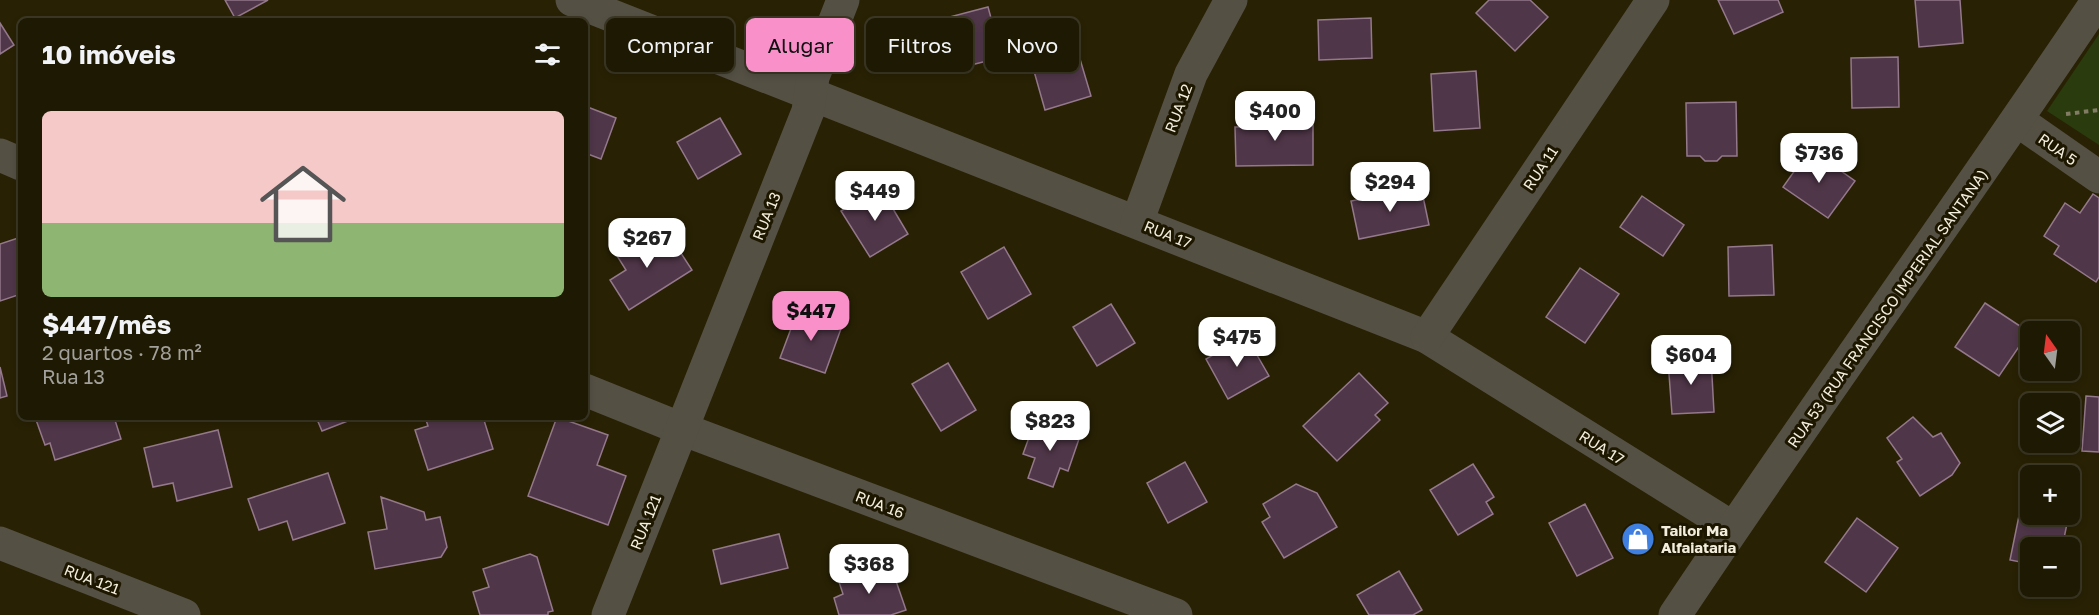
<!DOCTYPE html>
<html lang="pt">
<meta charset="utf-8">
<style>
body{margin:0;font-family:"Golos Text",sans-serif;background:#26220d;color:#f1f3f6;height:100vh;display:flex;flex-direction:column;font-size:22px;white-space:nowrap}
*{box-sizing:border-box;margin:0}
p{font-size:20px;color:#a1a09a}
.icon{flex:none;width:33px;height:33px;fill:none;stroke:currentColor;stroke-width:2;stroke-linecap:round;stroke-linejoin:round}
.map{position:relative;flex:1;overflow:hidden}
.sheet{position:absolute;left:18px;top:18px;width:570px;height:402px;display:flex;flex-direction:column;background:#1e1903;border-radius:9px;box-shadow:0 3px 9px #0003,0 0 0 2px #3c3825}
.sheet>*{flex:none}
.top-card{position:absolute;left:606px;top:18px;width:570px;height:54px;display:flex;gap:12px}
.needle{width:39px;rotate:346deg}
.tools{position:absolute;left:2020px;top:321px;display:grid;gap:12px}
.tools a{display:grid;place-items:center;width:60px;height:60px;border-radius:9px;background:#1e1903;box-shadow:0 3px 9px #0003,0 0 0 2px #3c3825;font-size:30px}
.price{position:absolute;translate:-50% -51px;padding:0 14px;border-radius:12px;background:#fff;color:#222;font-size:20px;line-height:39px;filter:drop-shadow(0 2px 3px #0008)}
.price::after{content:'';position:absolute;left:50%;top:36px;width:18px;height:14px;margin-left:-9px;background:inherit;clip-path:polygon(0 0,100% 0,50% 100%)}
.price.on{background:#f990ca;color:#111}
ul{padding:0;list-style:none}
li{display:grid;align-content:center;gap:12px;height:318px;padding:0 24px}
li+li{border-top:2px solid #3c3825}
li span{display:grid;place-items:center;height:186px;border-radius:9px;color:#555}
li>.icon{margin-inline-start:auto}
span .icon{width:108px;height:108px;fill:#fffc;stroke-width:1}
li b{font-size:26px}
h2{display:flex;justify-content:space-between;align-items:center;height:72px;padding:0 24px;font-size:26px}
.chip{padding:0 21px;border-radius:9px;background:#1e1903;box-shadow:0 3px 9px #0003,0 0 0 2px #3c3825;font-size:21px;line-height:54px}
.chip.on{background:#f990ca;color:#111}
.map>svg:first-child{display:block}
</style>
<div class="map">
<svg width="2099" height="615" viewBox="0 0 2099 615">
<rect width="100%" height="100%" fill="#282104"/>
<polygon fill="#2a3b0e" points="2099,34 2099,145 2047,111"/>
<g fill="#4f3648" stroke="#94788b" stroke-width="1.5">
<polygon points="225,0 268,0 235,18"/>
<polygon points="1489,0 1530,0 1548,17 1515,51 1476,13"/>
<polygon points="1718,0 1778,0 1783,12 1734,34"/>
<polygon points="1915,0 1960,0 1963,43 1919,47"/>
<polygon points="988,7 999,47 993,48 995,59 959,68 957,58 952,59 942,19"/>
<polygon points="1371,18 1372,58 1319,60 1318,20"/>
<polygon points="0,23 14,45 0,54"/>
<polygon points="1070,44 1077,49 1091,96 1045,110 1030,57"/>
<polygon points="1898,57 1899,107 1852,108 1851,58"/>
<polygon points="1476,71 1480,128 1434,131 1431,74"/>
<polygon points="1736,102 1737,156 1722,156 1717,161 1705,161 1700,156 1687,156 1686,103"/>
<polygon points="585,106 616,118 601,159 585,153"/>
<polygon points="1259,114 1298,114 1299,126 1313,125 1313,165 1236,166 1235,127 1259,127"/>
<polygon points="720,118 741,154 698,179 677,142"/>
<polygon points="1810,149 1855,181 1828,218 1783,187"/>
<polygon points="880,187 908,234 870,257 841,211"/>
<polygon points="1421,187 1429,225 1359,239 1351,201"/>
<polygon points="2093,194 2099,198 2099,277 2096,282 2054,254 2059,246 2044,236 2065,203 2080,213"/>
<polygon points="1642,196 1684,225 1663,256 1620,227"/>
<polygon points="647,230 659,250 673,241 692,270 629,310 610,280 626,270 614,251"/>
<polygon points="21,237 21,294 0,301 0,244"/>
<polygon points="1772,245 1774,295 1729,296 1728,247"/>
<polygon points="1004,247 1031,294 988,319 961,272"/>
<polygon points="1580,268 1619,294 1585,343 1546,317"/>
<polygon points="1985,303 2029,332 1999,376 1955,347"/>
<polygon points="1111,304 1135,343 1097,366 1073,327"/>
<polygon points="798,310 842,326 825,373 780,358"/>
<polygon points="1246,336 1269,376 1228,399 1206,359"/>
<polygon points="1711,358 1714,412 1672,414 1668,361"/>
<polygon points="948,363 976,410 941,431 912,384"/>
<polygon points="0,367 7,396 0,398"/>
<polygon points="1359,373 1388,403 1375,415 1380,420 1337,461 1303,426"/>
<polygon points="2086,396 2099,397 2099,452 2082,451"/>
<polygon points="35,417 114,417 121,439 55,460 50,443 45,445"/>
<polygon points="316,417 358,417 322,431"/>
<polygon points="425,417 483,417 493,449 428,470 415,430 428,426"/>
<polygon points="557,417 608,435 597,465 626,476 608,525 528,496"/>
<polygon points="1913,417 1933,437 1941,433 1960,463 1952,475 1920,496 1897,462 1902,459 1887,438"/>
<polygon points="1035,421 1080,436 1068,471 1060,468 1053,487 1028,478 1035,458 1023,454"/>
<polygon points="218,430 232,487 177,501 173,483 153,487 144,448"/>
<polygon points="1185,462 1207,502 1168,523 1147,483"/>
<polygon points="1473,464 1494,497 1486,502 1493,514 1458,535 1430,490"/>
<polygon points="328,473 345,523 293,540 287,521 259,530 248,499"/>
<polygon points="1296,484 1317,493 1337,527 1284,558 1262,522 1270,517 1263,504"/>
<polygon points="381,497 424,512 426,520 440,517 447,547 441,557 375,569 368,532 387,529"/>
<polygon points="2022,501 2031,503 2031,514 2069,514 2062,548 2031,548 2031,564 2010,560"/>
<polygon points="1585,504 1613,558 1577,576 1549,523"/>
<polygon points="1857,518 1898,548 1866,592 1825,562"/>
<polygon points="779,534 788,568 721,584 713,550"/>
<polygon points="530,554 537,557 553,611 548,612 548,615 480,615 473,592 489,587 483,569"/>
<polygon points="877,566 883,582 895,578 906,610 891,615 839,615 834,598 843,594 838,579"/>
<polygon points="1399,571 1422,610 1413,615 1369,615 1357,595"/>
</g>
<g fill="none" stroke-linecap="round" stroke-linejoin="round">
<polyline stroke="#827c65" stroke-width="4" stroke-dasharray="4.5 4.5" stroke-linecap="butt" points="2066,114 2099,110"/>
<g stroke="#545044" stroke-width="33">
<polyline points="572,0 1427,337 1733,528"/>
<polyline points="2017,120 2099,177"/>
<polyline points="0,155 21,164"/>
<polyline points="1137,222 1191,74 1231,0"/>
<polyline points="1427,337 1653,0"/>
<polyline points="585,390 682,429 1176,615"/>
<polyline points="0,543 184,615"/>
<polyline points="608,615 808,111 813,77 843,0"/>
<path d="M1675 615C1813 408 1959 207 2098 0"/>
</g>
</g>
<defs>
<symbol id="shop-disc" viewBox="-11 -11 22 22"><circle r="9.5" fill="#3f7fe0" stroke="#1e1700"/><path d="M-5-2.5h2.3a2.7 3.5 0 0 1 5.4 0H5L5.5 6h-11ZM-1.5-2.5h3a1.5 2.3 0 0 0-3 0Z" fill="#fff"/></symbol>
</defs>
<g fill-rule="evenodd">
<use href="#shop-disc" x="1619" y="520" width="38" height="38"/>
</g>
<g text-anchor="middle" dominant-baseline="central" stroke-width="6" stroke-linejoin="round" paint-order="stroke">
<g font-size="15" fill="#f2eddd" stroke="#1e1700">
<text transform="translate(1178 108) rotate(-69)">RUA 12</text>
<text transform="translate(2058 149) rotate(35)">RUA 5</text>
<text transform="translate(1540 168) rotate(-56)">RUA 11</text>
<text transform="translate(766 216) rotate(-68)">RUA 13</text>
<text transform="translate(1168 234) rotate(22)">RUA 17</text>
<text transform="translate(1887 308) rotate(-55)">RUA 53 (RUA FRANCISCO IMPERIAL SANTANA)</text>
<text transform="translate(1602 447) rotate(32)">RUA 17</text>
<text transform="translate(880 504) rotate(21)">RUA 16</text>
<text transform="translate(645 522) rotate(-68)">RUA 121</text>
<text transform="translate(92 579) rotate(21)">RUA 121</text>
</g>
<g font-size="15" font-weight="bold" fill="#f2eddd" stroke="#1e1700" text-anchor="start">
<text x="1661" y="530">Tailor Ma<tspan x="1661" dy="17">Alfaiataria</tspan></text>
</g>
</g>
</svg>
<div class="tools">
<a><svg class="needle" viewBox="-14 -14 28 28"><path d="M0-13l5 13h-10z" fill="#e53935"/><path d="M0 13l5-13h-10z" fill="#a1a09a"/></svg></a>
<a><svg class="icon" aria-label="layers" viewBox="0 0 24 24"><path d="M12 4l9 5-9 5-9-5zM3 14l9 5 9-5"/></svg></a>
<a>+</a>
<a>−</a>
</div>
<b class="price" style="left:1275px;top:142px">$400</b>
<b class="price" style="left:1819px;top:184px">$736</b>
<b class="price" style="left:1390px;top:213px">$294</b>
<b class="price" style="left:875px;top:222px">$449</b>
<b class="price" style="left:647px;top:269px">$267</b>
<b class="price on" style="left:811px;top:342px">$447</b>
<b class="price" style="left:1237px;top:368px">$475</b>
<b class="price" style="left:1691px;top:386px">$604</b>
<b class="price" style="left:1050px;top:452px">$823</b>
<b class="price" style="left:869px;top:595px">$368</b>
<div class="top-card">
<a class="chip">Comprar</a>
<a class="chip on">Alugar</a>
<a class="chip">Filtros</a>
<a class="chip">Novo</a>
</div>
<section class="sheet">
<h2>10 imóveis<svg class="icon" aria-label="filters" viewBox="0 0 24 24"><path d="M4 7h16M4 17h16"/><circle cx="9" cy="7" r="2"/><circle cx="15" cy="17" r="2"/></svg></h2>
<ul>
<li><span style="background:linear-gradient(#f6c9c9 60%,#8fb573 0)"><svg class="icon" aria-label="home" viewBox="0 0 24 24"><path d="M3 11l9-7 9 7M6 9v11h12V9"/></svg></span><div><b>$447/mês</b><p>2 quartos · 78 m²</p><p>Rua 13</p></div></li>
</ul>
</section>
</div>
